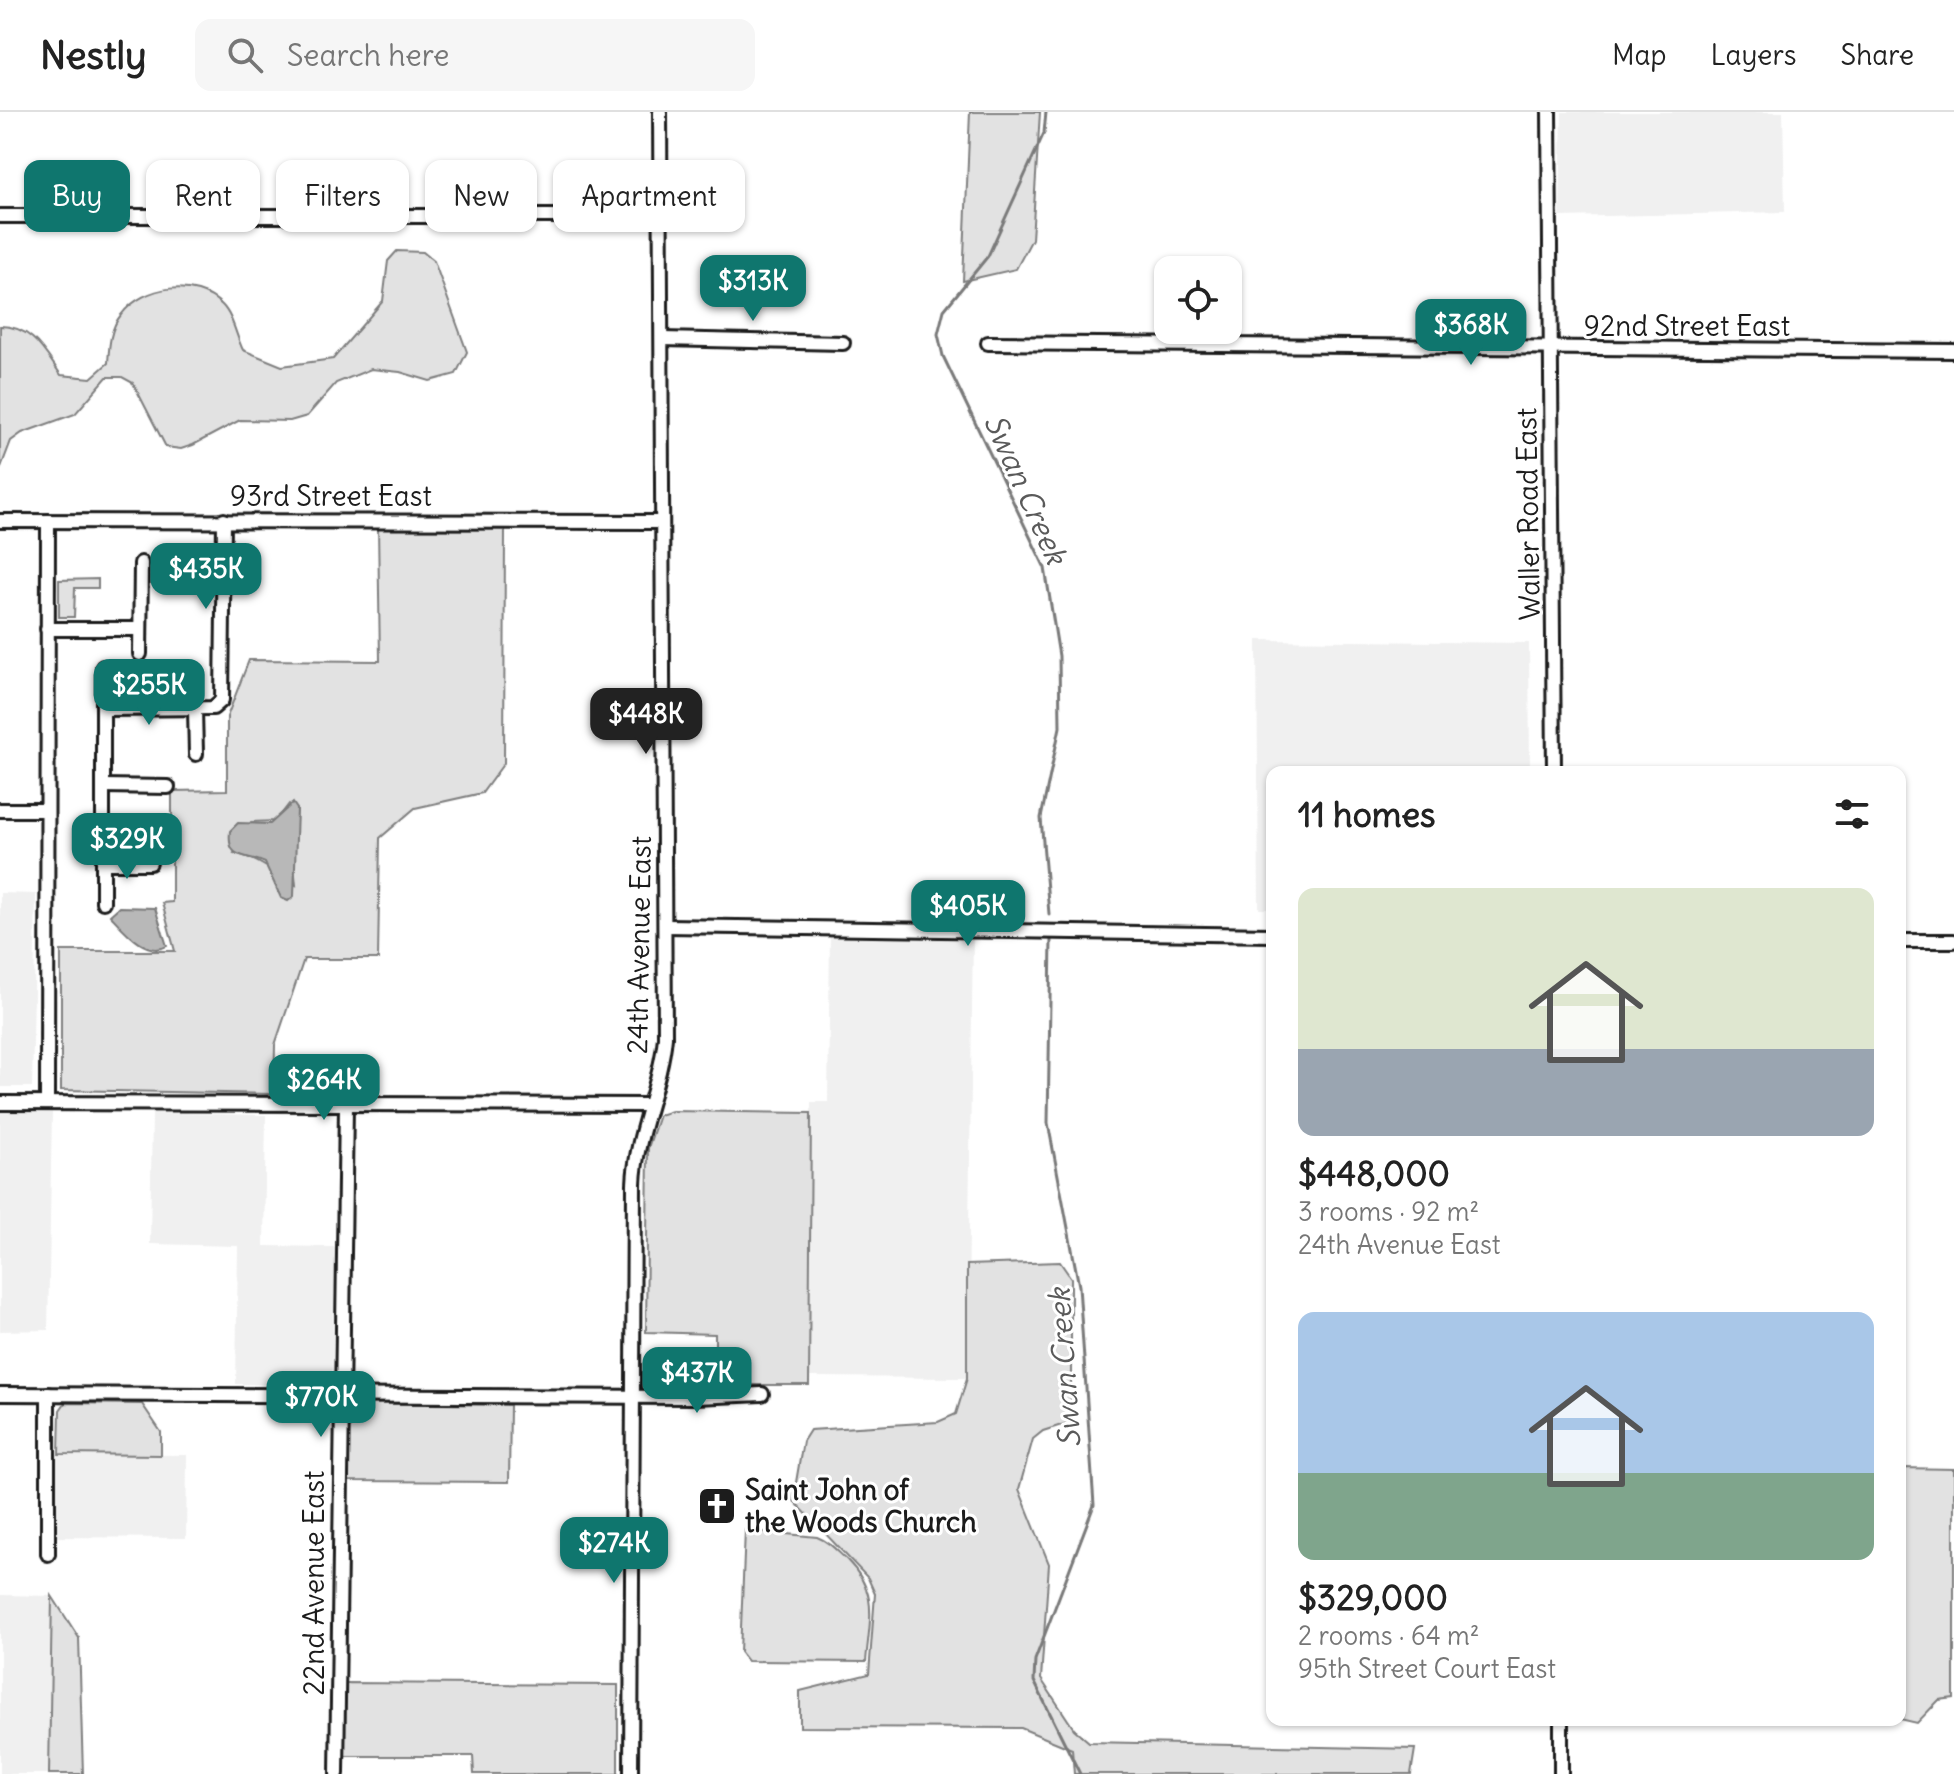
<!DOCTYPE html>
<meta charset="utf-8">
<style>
body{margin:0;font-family:Delius,sans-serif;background:#f6f6f6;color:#222;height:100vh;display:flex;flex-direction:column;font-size:30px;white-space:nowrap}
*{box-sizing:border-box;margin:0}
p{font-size:26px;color:#767676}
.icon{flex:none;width:44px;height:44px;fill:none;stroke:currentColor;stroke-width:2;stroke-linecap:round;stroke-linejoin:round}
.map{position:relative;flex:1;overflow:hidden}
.drawer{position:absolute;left:1266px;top:654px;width:640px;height:960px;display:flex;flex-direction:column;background:#fff;border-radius:16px;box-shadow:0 2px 6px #0004}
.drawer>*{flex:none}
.banner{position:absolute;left:24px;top:48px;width:760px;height:72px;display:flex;gap:16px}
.fabs{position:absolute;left:1154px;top:144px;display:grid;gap:16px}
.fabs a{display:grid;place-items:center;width:88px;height:88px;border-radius:16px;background:#fff;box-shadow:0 2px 6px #0004;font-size:40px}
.price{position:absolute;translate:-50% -68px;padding:0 18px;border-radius:16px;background:#0f766e;color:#fff;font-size:26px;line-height:52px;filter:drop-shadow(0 2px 4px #0008)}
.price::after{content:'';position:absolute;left:50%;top:48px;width:24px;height:18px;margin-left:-12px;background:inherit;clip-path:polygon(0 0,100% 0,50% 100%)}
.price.current{background:#222;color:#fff}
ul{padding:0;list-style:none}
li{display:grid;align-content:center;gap:16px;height:424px;padding:0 32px}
li span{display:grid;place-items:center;height:248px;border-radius:16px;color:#555}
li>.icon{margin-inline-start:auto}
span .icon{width:144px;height:144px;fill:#fffc;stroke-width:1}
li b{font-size:34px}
h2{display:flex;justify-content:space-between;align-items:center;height:96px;padding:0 32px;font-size:34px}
.chip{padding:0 28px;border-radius:16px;background:#fff;box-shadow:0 2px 6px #0004;font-size:28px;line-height:72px}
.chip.current{background:#0f766e;color:#fff}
header{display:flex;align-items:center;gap:48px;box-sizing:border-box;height:112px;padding:0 40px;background:#fff;border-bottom:2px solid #e0e0e0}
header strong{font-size:38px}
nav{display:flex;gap:44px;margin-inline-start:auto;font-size:28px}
.search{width:560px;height:72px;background:#f6f6f6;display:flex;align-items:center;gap:20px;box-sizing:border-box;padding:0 28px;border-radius:16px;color:#767676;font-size:30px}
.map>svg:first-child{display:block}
</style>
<header>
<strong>Nestly</strong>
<div class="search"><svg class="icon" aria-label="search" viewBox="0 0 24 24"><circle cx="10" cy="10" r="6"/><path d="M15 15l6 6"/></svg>Search here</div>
<nav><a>Map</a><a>Layers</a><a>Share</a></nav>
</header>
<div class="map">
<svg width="1954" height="1662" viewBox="0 0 1954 1662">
<rect width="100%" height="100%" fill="#fff"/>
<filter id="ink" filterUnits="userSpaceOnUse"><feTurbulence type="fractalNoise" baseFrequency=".0125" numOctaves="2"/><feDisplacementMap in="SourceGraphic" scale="16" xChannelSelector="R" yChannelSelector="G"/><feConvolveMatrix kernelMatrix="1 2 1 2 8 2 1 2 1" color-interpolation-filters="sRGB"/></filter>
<g filter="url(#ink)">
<g fill="#f0f0f0">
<polygon points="1562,0 1783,0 1785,100 1560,105"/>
<polygon points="1257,528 1529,531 1530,660 1272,660 1272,797 1259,797"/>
<polygon points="0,781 36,782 32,975 0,975"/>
<polygon points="830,821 973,823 967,1266 809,1265 811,990 828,990"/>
<polygon points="0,998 52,999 48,1218 0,1219"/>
<polygon points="152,1001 266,1003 264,1134 335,1135 332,1274 236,1272 238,1134 150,1132"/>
<polygon points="52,1342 187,1343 186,1426 51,1425"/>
<polygon points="0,1483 52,1484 49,1662 0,1662"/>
</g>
<g fill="#e2e2e2" stroke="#7f7f7f" stroke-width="2" fill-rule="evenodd">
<polygon points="970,0 1040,0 1032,127 1016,157 963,169"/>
<path d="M397 139 423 140 434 149 467 240 456 262 430 269 400 260 371 257 336 271 307 304 290 309 240 308 193 333 181 337 166 335 133 271 122 265H107L75 302 22 321 11 329 0 358V214C32 214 44 239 61 263L91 266 108 251C109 235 110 216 121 203 144 173 195 166 222 193 233 204 236 224 243 238L282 254 333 247 383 189 388 149Z"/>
<path d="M378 413 505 415 504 651 482 681 415 696 380 726 378 847H304L275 933 274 982 61 978V839H175L162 791 172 790V679L227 678V605L249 548 380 549ZM289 692 297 697 293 743 296 773C274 761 259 747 234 741L251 710 276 709Z"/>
<polygon points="98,467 98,476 75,476 74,505 59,505 59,468"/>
<polygon points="672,999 811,1001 809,1273 715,1273 715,1222 646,1220 648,1036 659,1003"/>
<polygon points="1060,1150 1071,1166 1071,1296 1068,1311 1043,1319 1033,1327 1019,1377 1049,1452 1041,1567 1074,1617 1089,1630 1415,1637 1411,1662 1074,1662 1072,1637 1021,1616 800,1615 800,1579 869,1562 875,1482 868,1466 793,1388 803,1329 810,1318 938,1310 956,1302 967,1266 967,1153"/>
<polygon points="65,1291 142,1292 161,1320 161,1343 59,1342 60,1298"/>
<polygon points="354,1291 510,1293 509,1370 346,1369 347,1297"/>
<polygon points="1900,1356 1954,1357 1954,1586 1939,1588 1917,1611 1900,1607"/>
<path d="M745 1418 817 1425C830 1430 837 1439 847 1448 880 1481 869 1508 866 1550L747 1549 740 1540Z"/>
<polygon points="52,1484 79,1526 83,1662 49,1662"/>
<polygon points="345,1571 618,1573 618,1662 474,1662 473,1644 344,1644"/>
</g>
<g fill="#b8b8b8" stroke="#7a7a7a" stroke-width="2">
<path d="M293 691 297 697 294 784 288 789 281 786 265 751C243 741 227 748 230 719L238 711 270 712Z"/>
<path d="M119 795 155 796 167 834C146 846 124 818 110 803Z"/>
</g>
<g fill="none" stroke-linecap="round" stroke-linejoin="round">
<g stroke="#7a7a7a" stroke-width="3">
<polyline points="1046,0 1044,21 988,144 944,198 938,222 943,244 1045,456 1059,544 1060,615 1041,706 1049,802"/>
<polyline points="1051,827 1048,1011 1079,1174 1094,1393 1035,1548 1034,1569 1080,1662"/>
</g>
<defs>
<g id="minor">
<polyline points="1549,0 1554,660"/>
<polyline points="0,104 660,104"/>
<polyline points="662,227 843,231"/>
<polyline points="988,231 1954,239"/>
<polyline points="0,409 662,410"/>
<polyline points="47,517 140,517"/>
<polyline points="140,542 141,451"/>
<polyline points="103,597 213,596 222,588 224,408"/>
<polyline points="195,597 196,642"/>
<polyline points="103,674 168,675"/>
<polyline points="0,698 46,698"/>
<polyline points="103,751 150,751"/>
<polyline points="103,790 103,555"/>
<polyline points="665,814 1272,823"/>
<polyline points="1900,829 1954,829"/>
<polyline points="0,991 648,993"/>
<polyline points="47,991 48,409"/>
<polyline points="0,1282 696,1285 762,1282"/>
<polyline points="48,1282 48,1442"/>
<polyline points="1561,1608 1561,1662"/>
<polyline points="337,1662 346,993"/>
<path d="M631 1662 634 1072C636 1020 660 976 665 925L660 0"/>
</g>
</defs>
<use href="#minor" stroke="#1c1c1c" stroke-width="18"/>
<use href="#minor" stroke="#fff" stroke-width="12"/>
</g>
</g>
<defs>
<symbol id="church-square" viewBox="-11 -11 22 22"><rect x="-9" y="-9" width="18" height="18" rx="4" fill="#1c1c1c" stroke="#fff"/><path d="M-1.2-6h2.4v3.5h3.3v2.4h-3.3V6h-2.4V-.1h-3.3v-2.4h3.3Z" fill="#fff"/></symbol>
</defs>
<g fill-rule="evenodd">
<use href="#church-square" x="695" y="1372" width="44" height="44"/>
</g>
<g text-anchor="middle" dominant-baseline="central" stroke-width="6" stroke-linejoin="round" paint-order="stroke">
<g font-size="28" fill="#1c1c1c" stroke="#fff">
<text x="1687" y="214">92nd Street East</text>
<text x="331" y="384">93rd Street East</text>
<text transform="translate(1528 402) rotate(-91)">Waller Road East</text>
<text transform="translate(639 833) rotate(-89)">24th Avenue East</text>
<text transform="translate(314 1471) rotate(-90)">22nd Avenue East</text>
</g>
<g font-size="28" font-weight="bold" fill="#1c1c1c" stroke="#fff" text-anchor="start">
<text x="745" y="1378">Saint John of<tspan x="745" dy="32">the Woods Church</tspan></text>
</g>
<g font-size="30" font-style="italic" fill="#5a5a5a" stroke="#fff">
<text transform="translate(1026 377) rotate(66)">Swan Creek</text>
<text transform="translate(1064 1256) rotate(-94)">Swan Creek</text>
</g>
</g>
</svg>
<div class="fabs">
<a><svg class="icon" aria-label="locate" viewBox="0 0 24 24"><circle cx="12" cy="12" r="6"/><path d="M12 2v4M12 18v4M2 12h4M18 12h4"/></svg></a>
</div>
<b class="price" style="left:753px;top:211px">$313K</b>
<b class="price" style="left:1471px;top:255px">$368K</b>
<b class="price" style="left:206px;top:499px">$435K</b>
<b class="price" style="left:149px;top:615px">$255K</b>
<b class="price current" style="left:646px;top:644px">$448K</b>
<b class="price" style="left:127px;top:769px">$329K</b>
<b class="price" style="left:968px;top:836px">$405K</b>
<b class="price" style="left:324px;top:1010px">$264K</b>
<b class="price" style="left:697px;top:1303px">$437K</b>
<b class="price" style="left:321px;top:1327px">$770K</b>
<b class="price" style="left:614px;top:1473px">$274K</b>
<div class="banner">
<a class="chip current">Buy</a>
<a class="chip">Rent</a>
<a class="chip">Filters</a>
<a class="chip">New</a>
<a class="chip">Apartment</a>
</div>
<section class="drawer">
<h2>11 homes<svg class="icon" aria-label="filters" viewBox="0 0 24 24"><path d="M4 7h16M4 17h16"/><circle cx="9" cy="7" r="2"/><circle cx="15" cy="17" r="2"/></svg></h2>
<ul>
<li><span style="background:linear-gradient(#dfe7d0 65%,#9aa5b1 0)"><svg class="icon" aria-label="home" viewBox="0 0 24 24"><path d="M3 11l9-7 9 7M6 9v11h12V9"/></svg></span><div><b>$448,000</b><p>3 rooms · 92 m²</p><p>24th Avenue East</p></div></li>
<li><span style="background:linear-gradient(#a9c7e8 65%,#7fa58c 0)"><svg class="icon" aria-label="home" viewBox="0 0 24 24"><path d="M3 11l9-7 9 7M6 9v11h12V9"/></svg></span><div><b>$329,000</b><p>2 rooms · 64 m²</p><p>95th Street Court East</p></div></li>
</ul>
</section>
</div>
